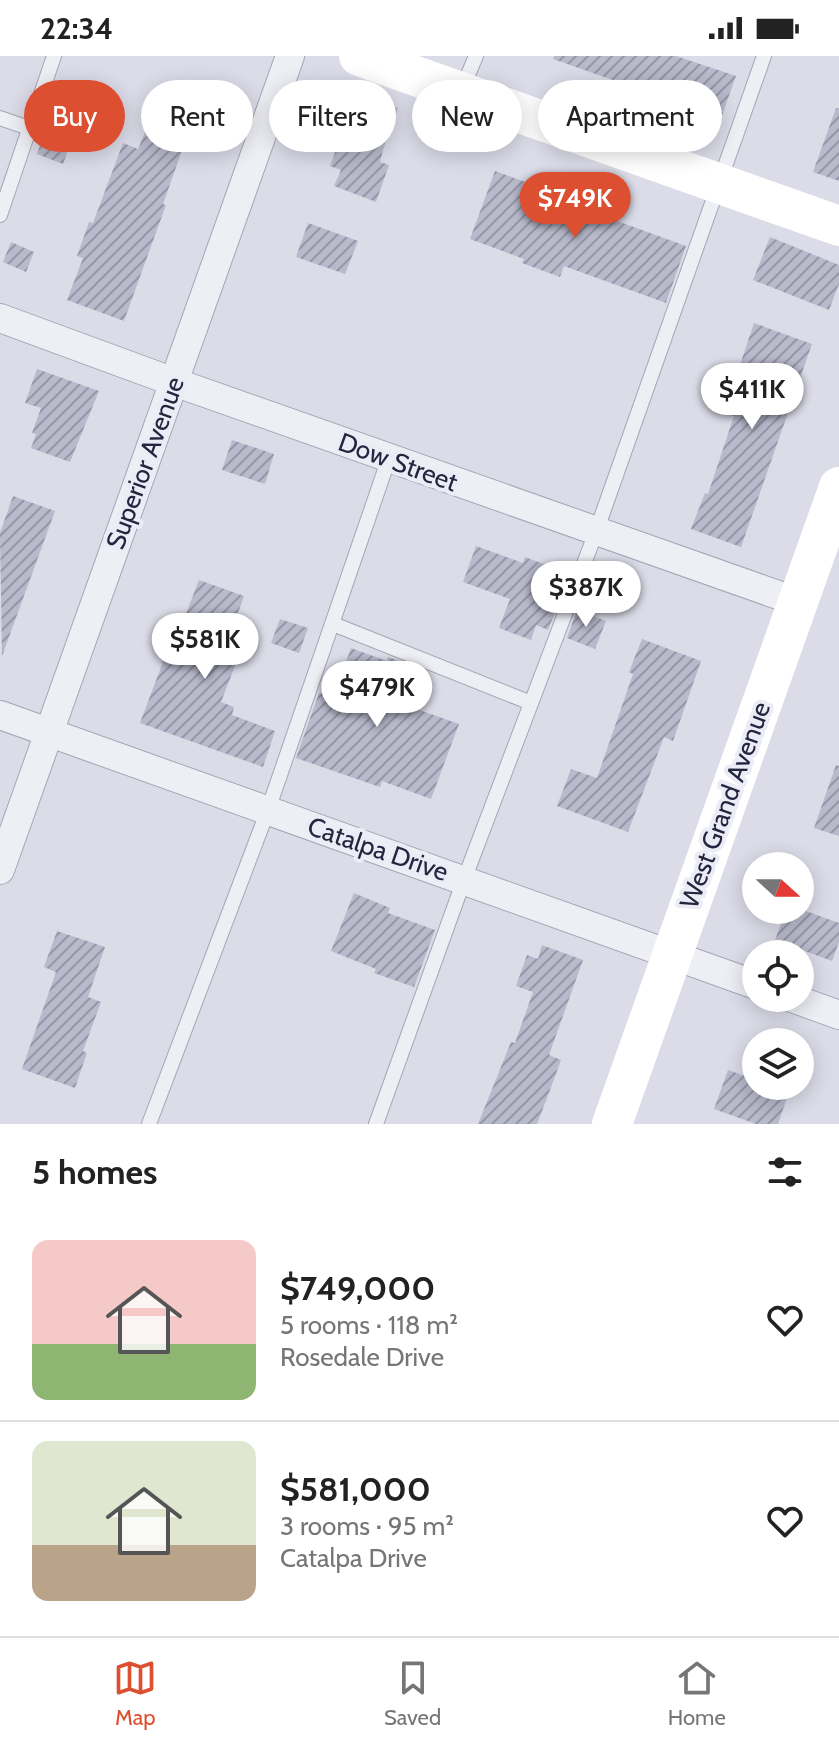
<!DOCTYPE html>
<meta charset="utf-8">
<style>
body{margin:0;font-family:Cabin,sans-serif;background:#f6f6f6;color:#222;height:100vh;display:flex;flex-direction:column;font-size:30px;white-space:nowrap}
*{box-sizing:border-box;margin:0}
p{font-size:26px;color:#767676}
.icon{flex:none;width:44px;height:44px;fill:none;stroke:currentColor;stroke-width:2;stroke-linecap:round;stroke-linejoin:round}
.map{position:relative;height:1068px;overflow:hidden}
.sheet{display:flex;flex-direction:column;background:#fff;flex:1}
.sheet>*{flex:none}
.top-card{position:absolute;left:24px;top:24px;width:792px;height:72px;display:flex;gap:16px}
.needle{width:52px;rotate:111deg}
.buttons{position:absolute;left:742px;top:796px;display:grid;gap:16px}
.buttons a{display:grid;place-items:center;width:72px;height:72px;border-radius:50%;background:#fff;box-shadow:0 4px 20px #0003;font-size:40px}
.price{position:absolute;translate:-50% -68px;padding:0 18px;border-radius:28px;background:#fff;color:#222;font-size:26px;line-height:52px;filter:drop-shadow(0 2px 4px #0008)}
.price::after{content:'';position:absolute;left:50%;top:48px;width:24px;height:18px;margin-left:-12px;background:inherit;clip-path:polygon(0 0,100% 0,50% 100%)}
.price.on{background:#dc4f31;color:#fff}
ul{padding:0;list-style:none}
li{display:flex;align-items:center;gap:24px;height:200px;padding:0 32px}
li+li{border-top:2px solid #e0e0e0}
li span{display:grid;place-items:center;flex:none;width:224px;height:160px;border-radius:16px;color:#555}
li>.icon{margin-inline-start:auto}
span .icon{width:96px;height:96px;fill:#fffc;stroke-width:1}
li b{font-size:34px}
h2{display:flex;justify-content:space-between;align-items:center;height:96px;padding:0 32px;font-size:34px}
.chip{padding:0 28px;border-radius:36px;background:#fff;box-shadow:0 4px 20px #0003;font-size:28px;line-height:72px}
.chip.on{background:#dc4f31;color:#fff}
.status{display:flex;justify-content:space-between;align-items:center;height:56px;padding:0 40px;background:#fff;direction:ltr}
.status svg{height:22px;fill:currentColor}
.dock{display:flex;justify-content:space-around;align-items:center;height:112px;border-top:2px solid #e0e0e0;background:#fff;font-size:22px;color:#767676}
.dock a{display:grid;justify-items:center;gap:4px}
.dock .on{color:#dc4f31}
.map>svg:first-child{display:block}
</style>
<div class="status"><b>22:34</b><svg viewBox="0 0 49 12"><path d="M0 12V9h3v3zM5 12V6h3v6zM10 12V3h3v9zM15 12V0h3v12zM26 1h20v11H26zM47 4h2v5h-2z"/></svg></div>
<div class="map">
<svg width="839" height="1068" viewBox="0 0 839 1068">
<defs>
<pattern id="building-hatch" width="6" height="6" patternUnits="userSpaceOnUse" patternTransform="scale(2)"><rect width="6" height="6" fill="#b8b9cb"/><path d="M-1 1l2-2M0 6l6-6M5 7l2-2" fill="none" stroke="#9596a6"/></pattern>
</defs>
<rect width="100%" height="100%" fill="#dbdce8"/>
<g fill="url(#building-hatch)">
<polygon points="554,0 676,0 736,20 721,62 677,46 674,55 641,42 644,35 553,3"/>
<polygon points="356,38 398,52 383,94 380,106 389,109 376,146 334,130 341,114 330,110"/>
<polygon points="156,51 192,66 163,148 166,149 124,265 67,244 83,202 77,200 89,166 93,167 123,87 138,93"/>
<polygon points="836,52 839,52 839,125 813,116"/>
<polygon points="46,72 73,81 63,108 37,98"/>
<polygon points="495,115 534,129 532,134 686,190 666,247 564,210 560,221 522,207 524,203 470,183"/>
<polygon points="308,167 358,185 345,218 296,201"/>
<polygon points="770,181 839,209 839,228 829,254 753,224"/>
<polygon points="11,186 34,196 26,216 3,206"/>
<polygon points="754,267 812,288 741,491 691,473 705,437 708,438 734,360 724,357"/>
<polygon points="37,313 99,335 70,406 31,392 36,378 32,377 41,352 25,347"/>
<polygon points="232,384 274,398 265,428 222,414"/>
<polygon points="13,440 55,455 2,600 0,477"/>
<polygon points="476,490 523,507 525,501 557,513 546,541 559,546 548,574 536,569 531,584 499,572 510,543 463,526"/>
<polygon points="199,524 244,540 226,591 240,597 221,646 234,651 232,659 275,675 263,711 140,667 176,571 180,573"/>
<polygon points="577,554 606,565 595,593 567,582"/>
<polygon points="280,563 308,572 299,597 271,587"/>
<polygon points="642,583 701,605 673,685 664,681 628,776 557,750 571,713 597,722 633,618 629,616"/>
<polygon points="351,592 387,605 388,601 412,610 400,647 459,668 431,743 382,725 380,731 296,702 319,637 333,642"/>
<polygon points="836,709 839,710 839,780 814,772"/>
<polygon points="354,837 390,852 388,857 435,874 414,931 374,917 376,913 331,895"/>
<polygon points="786,854 803,854 839,867 839,886 832,905 775,884"/>
<polygon points="57,875 105,891 88,941 101,946 83,995 87,997 75,1032 22,1013 56,916 44,911"/>
<polygon points="542,889 583,904 549,999 561,1004 547,1042 537,1068 478,1068 511,986 515,987 533,936 516,930 527,899 538,903"/>
<polygon points="728,1014 756,1024 756,1030 772,1030 789,1036 778,1068 756,1068 714,1053"/>
</g>
<g fill="none" stroke-linecap="round" stroke-linejoin="round">
<defs>
<g id="lane">
<polyline points="462,33 476,0"/>
<polyline points="0,62 29,72"/>
<polyline points="0,159 54,0"/>
<polyline points="333,568 531,647"/>
<polyline points="149,1068 268,754 389,402"/>
<polyline points="376,1068 464,824 596,476 764,0"/>
</g>
<g id="street">
<polyline points="0,262 174,326 798,546"/>
<polyline points="0,659 756,929"/>
<polyline points="0,814 290,0"/>
<polyline points="792,942 839,959"/>
</g>
</defs>
<use href="#lane" stroke="#a4a5b5" stroke-width="16"/>
<use href="#street" stroke="#a4a5b5" stroke-width="30"/>
<use href="#lane" stroke="#eeeff5" stroke-width="14"/>
<use href="#street" stroke="#eeeff5" stroke-width="28"/>
<g stroke="#fff" stroke-width="40">
<polyline points="359,0 839,170"/>
<polyline points="612,1068 839,431"/>
</g>
</g>
<g text-anchor="middle" dominant-baseline="central" stroke-width="8" stroke-linejoin="round" paint-order="stroke">
<g font-size="26" fill="#24253f" stroke="#ebecf5">
<text transform="translate(398 406) rotate(20)">Dow Street</text>
<text transform="translate(145 407) rotate(-70)">Superior Avenue</text>
<text transform="translate(725 749) rotate(-70)">West Grand Avenue</text>
<text transform="translate(378 793) rotate(19)">Catalpa Drive</text>
</g>
</g>
</svg>
<div class="buttons">
<a><svg class="needle" viewBox="-14 -14 28 28"><path d="M0-13l5 13h-10z" fill="#e53935"/><path d="M0 13l5-13h-10z" fill="#767676"/></svg></a>
<a><svg class="icon" aria-label="locate" viewBox="0 0 24 24"><circle cx="12" cy="12" r="6"/><path d="M12 2v4M12 18v4M2 12h4M18 12h4"/></svg></a>
<a><svg class="icon" aria-label="layers" viewBox="0 0 24 24"><path d="M12 4l9 5-9 5-9-5zM3 14l9 5 9-5"/></svg></a>
</div>
<b class="price on" style="left:575px;top:184px">$749K</b>
<b class="price" style="left:752px;top:375px">$411K</b>
<b class="price" style="left:586px;top:573px">$387K</b>
<b class="price" style="left:205px;top:625px">$581K</b>
<b class="price" style="left:377px;top:673px">$479K</b>
<div class="top-card">
<a class="chip on">Buy</a>
<a class="chip">Rent</a>
<a class="chip">Filters</a>
<a class="chip">New</a>
<a class="chip">Apartment</a>
</div>
</div>
<section class="sheet">
<h2>5 homes<svg class="icon" aria-label="filters" viewBox="0 0 24 24"><path d="M4 7h16M4 17h16"/><circle cx="9" cy="7" r="2"/><circle cx="15" cy="17" r="2"/></svg></h2>
<ul>
<li><span style="background:linear-gradient(#f6c9c9 65%,#8fb573 0)"><svg class="icon" aria-label="home" viewBox="0 0 24 24"><path d="M3 11l9-7 9 7M6 9v11h12V9"/></svg></span><div><b>$749,000</b><p>5 rooms · 118 m²</p><p>Rosedale Drive</p></div><svg class="icon" aria-label="heart" viewBox="0 0 24 24"><path d="M12 20l-8-8c-3-5 5-10 8-4 3-6 11-1 8 4z"/></svg></li>
<li><span style="background:linear-gradient(#dfe7d0 65%,#b9a48a 0)"><svg class="icon" aria-label="home" viewBox="0 0 24 24"><path d="M3 11l9-7 9 7M6 9v11h12V9"/></svg></span><div><b>$581,000</b><p>3 rooms · 95 m²</p><p>Catalpa Drive</p></div><svg class="icon" aria-label="heart" viewBox="0 0 24 24"><path d="M12 20l-8-8c-3-5 5-10 8-4 3-6 11-1 8 4z"/></svg></li>
</ul>
</section>
<nav class="dock">
<a class="on"><svg class="icon" aria-label="map" viewBox="0 0 24 24"><path d="M3 6l6-2 6 2 6-2v14l-6 2-6-2-6 2zM9 4v14M15 6v14"/></svg>Map</a>
<a><svg class="icon" aria-label="saved" viewBox="0 0 24 24"><path d="M7 4h10v16l-5-4-5 4z"/></svg>Saved</a>
<a><svg class="icon" aria-label="home" viewBox="0 0 24 24"><path d="M3 11l9-7 9 7M6 9v11h12V9"/></svg>Home</a>
</nav>
